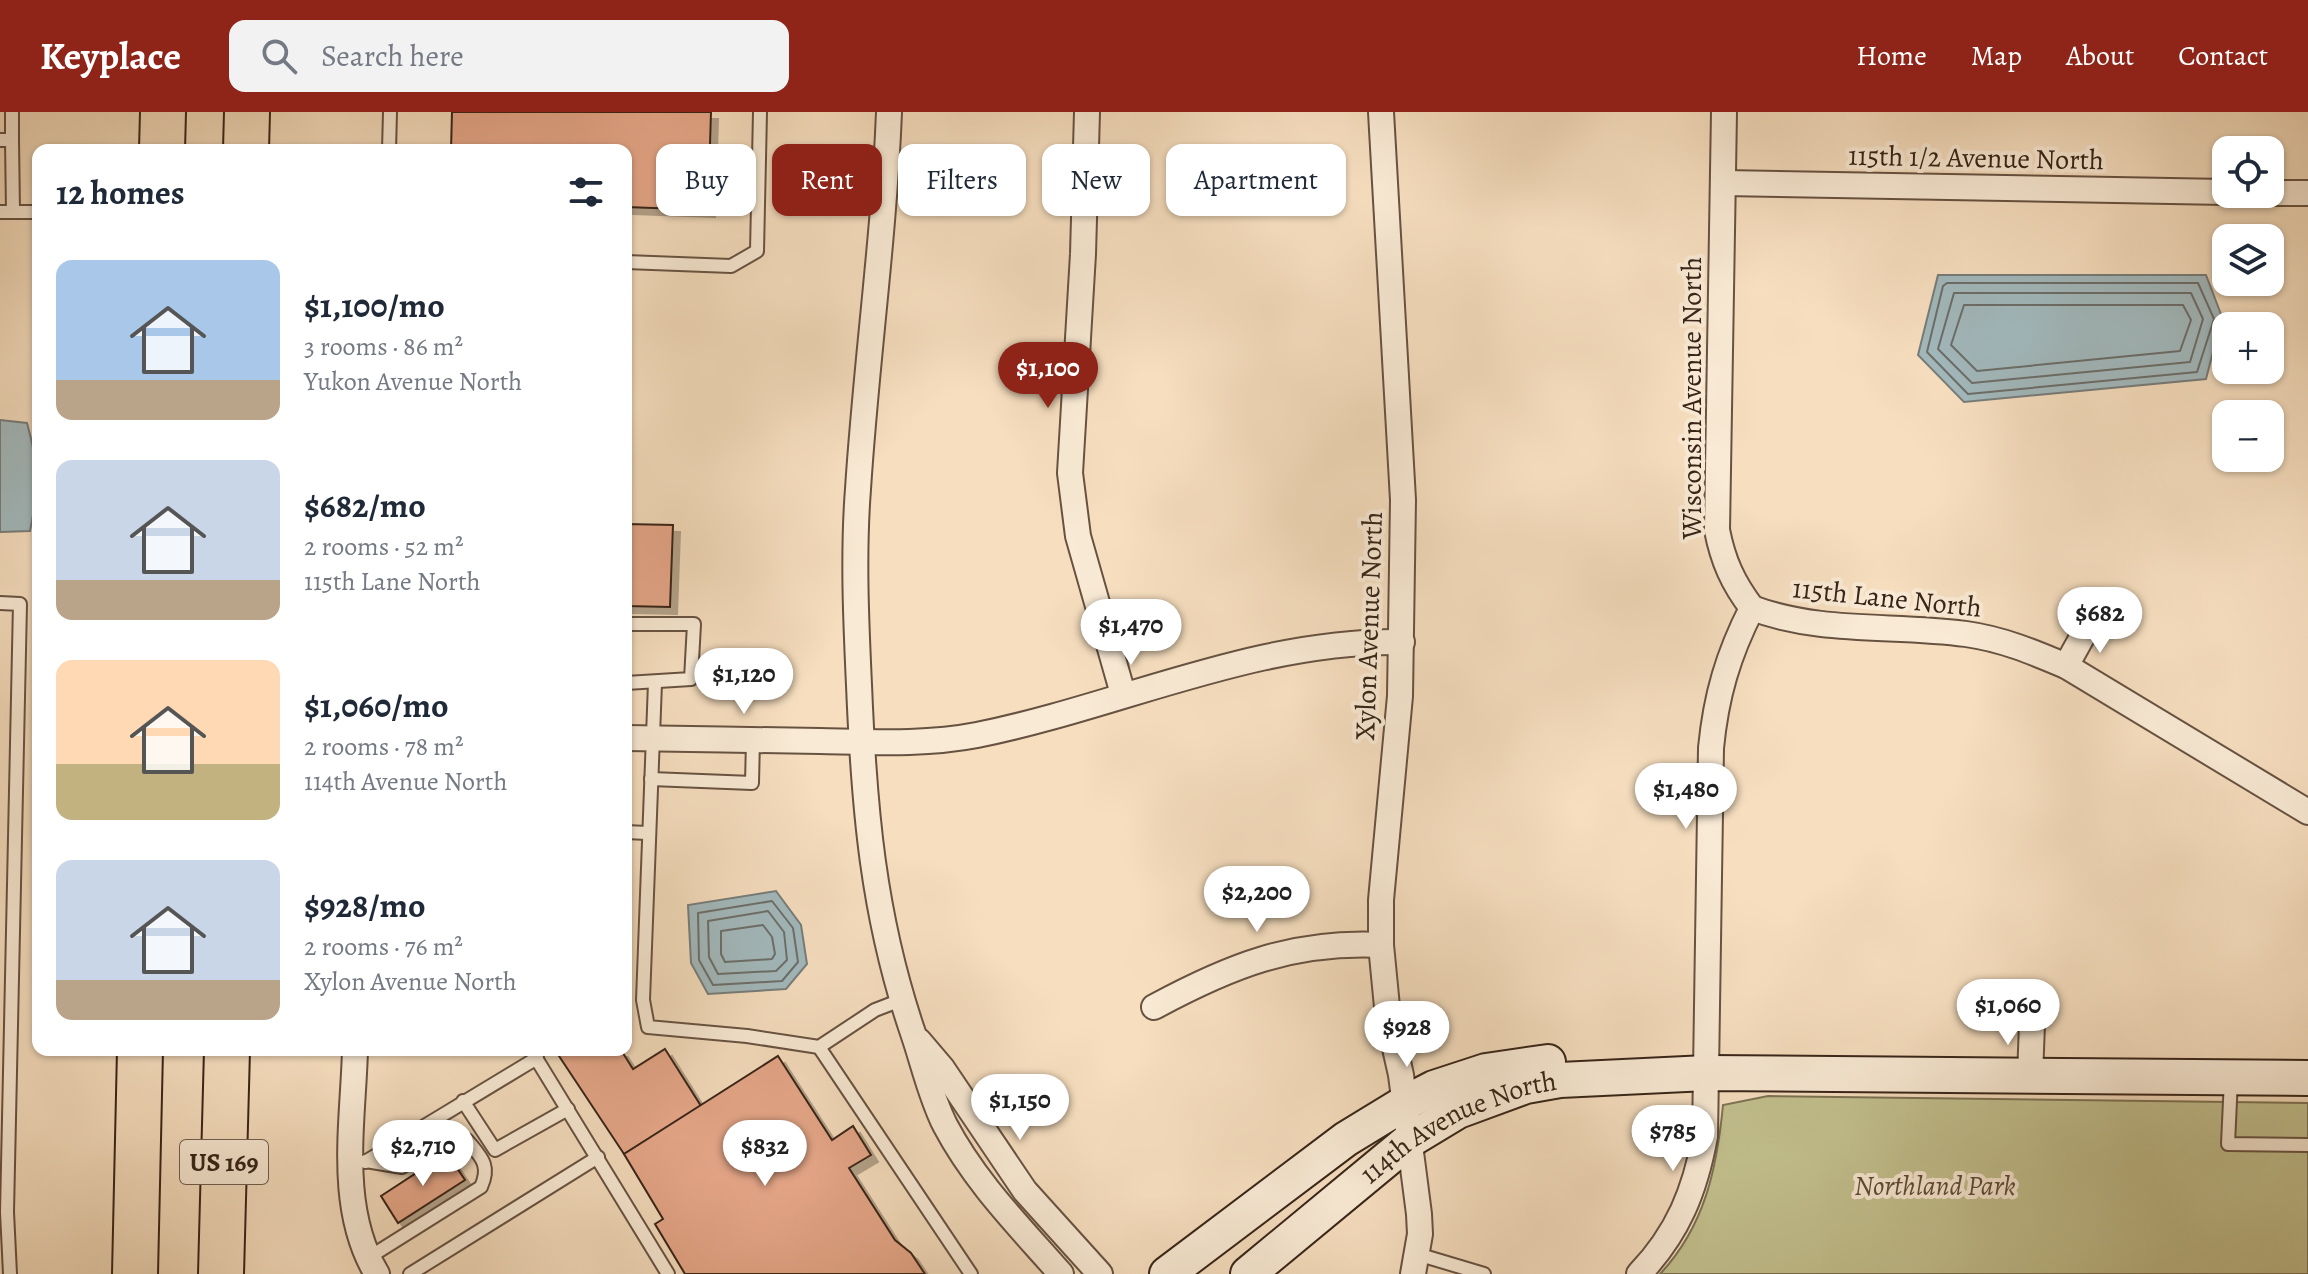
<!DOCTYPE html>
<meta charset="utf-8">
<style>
body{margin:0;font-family:Alegreya,serif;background:#f2f2f3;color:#1f2937;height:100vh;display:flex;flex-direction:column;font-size:30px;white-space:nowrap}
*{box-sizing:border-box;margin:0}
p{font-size:26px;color:#747a83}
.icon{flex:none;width:44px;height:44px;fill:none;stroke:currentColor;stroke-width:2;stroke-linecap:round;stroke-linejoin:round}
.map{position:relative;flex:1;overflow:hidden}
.drawer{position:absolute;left:32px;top:32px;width:600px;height:912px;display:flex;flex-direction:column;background:#fff;border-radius:16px;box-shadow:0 2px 6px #0004}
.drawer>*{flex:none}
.guide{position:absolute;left:656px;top:32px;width:760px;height:72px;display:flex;gap:16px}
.buttons{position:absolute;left:2212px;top:24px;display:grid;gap:16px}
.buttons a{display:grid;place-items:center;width:72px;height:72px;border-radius:16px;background:#fff;box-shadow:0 2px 6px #0004;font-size:40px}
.price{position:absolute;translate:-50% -68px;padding:0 18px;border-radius:28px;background:#fff;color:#222;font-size:26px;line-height:52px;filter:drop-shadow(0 2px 4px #0008)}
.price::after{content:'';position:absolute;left:50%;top:48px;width:24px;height:18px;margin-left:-12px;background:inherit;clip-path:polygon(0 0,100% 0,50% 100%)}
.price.active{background:#8f2418;color:#fff}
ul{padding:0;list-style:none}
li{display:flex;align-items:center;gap:24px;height:200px;padding:0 24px}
li span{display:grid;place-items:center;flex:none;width:224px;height:160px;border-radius:16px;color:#555}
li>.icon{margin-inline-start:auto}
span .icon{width:96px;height:96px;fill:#fffc;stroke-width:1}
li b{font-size:34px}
h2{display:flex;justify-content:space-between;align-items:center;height:96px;padding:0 24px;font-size:34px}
.chip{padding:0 28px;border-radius:16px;background:#fff;box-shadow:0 2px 6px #0004;font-size:28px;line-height:72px}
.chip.active{background:#8f2418;color:#fff}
header{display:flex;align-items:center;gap:48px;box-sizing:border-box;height:112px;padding:0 40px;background:#8f2418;color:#fff}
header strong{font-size:38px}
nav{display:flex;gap:44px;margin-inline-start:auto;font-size:28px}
.search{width:560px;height:72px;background:#f2f2f3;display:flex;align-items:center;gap:20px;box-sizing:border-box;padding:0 28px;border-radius:16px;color:#747a83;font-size:30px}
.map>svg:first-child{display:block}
</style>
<header>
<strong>Keyplace</strong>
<div class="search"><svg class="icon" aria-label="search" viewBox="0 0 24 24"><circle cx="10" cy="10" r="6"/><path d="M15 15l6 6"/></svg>Search here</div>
<nav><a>Home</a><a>Map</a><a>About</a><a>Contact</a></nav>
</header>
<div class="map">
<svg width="2308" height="1162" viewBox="0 0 2308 1162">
<defs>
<filter id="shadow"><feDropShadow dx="7" dy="7" stdDeviation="0" flood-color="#0004"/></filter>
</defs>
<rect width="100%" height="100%" fill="#f6debf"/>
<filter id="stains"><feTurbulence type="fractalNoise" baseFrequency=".0025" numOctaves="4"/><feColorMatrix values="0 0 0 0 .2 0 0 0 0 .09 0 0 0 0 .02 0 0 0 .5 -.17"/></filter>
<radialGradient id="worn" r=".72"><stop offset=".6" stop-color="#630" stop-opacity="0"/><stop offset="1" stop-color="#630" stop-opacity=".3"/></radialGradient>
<path fill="#c2c08e" stroke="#7c7253" stroke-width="2" d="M1768 984 2308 991V1162H1660C1705 1114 1717 1056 1723 993Z"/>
<g fill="#a2b9bd" stroke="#777d7b" stroke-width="2">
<polygon points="1938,163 2206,163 2222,205 2206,267 1964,290 1918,243"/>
<path d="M0 308 27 311C39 353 39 376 30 419L0 420Z"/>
<polygon points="776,779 801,813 807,852 786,877 708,882 691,851 688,793"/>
</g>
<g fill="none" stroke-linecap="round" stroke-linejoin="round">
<g stroke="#6c6e6a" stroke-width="2">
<polygon points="1947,171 2198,171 2214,207 2197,260 1968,282 1927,240 1943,174"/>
<polygon points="1954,181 2191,181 2203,207 2190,250 1972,271 1938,237"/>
<polygon points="1964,193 2183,193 2191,208 2180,239 1977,259 1951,233"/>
<polygon points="772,789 793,816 798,850 782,869 713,873 699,848 698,801"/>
<polygon points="768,799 784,820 787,848 776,859 718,862 709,845 708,809"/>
<polygon points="763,813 772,825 775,842 772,847 725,850 721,842 721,819"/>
</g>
</g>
<g fill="#e6a789" stroke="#372418" stroke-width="2" filter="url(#shadow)">
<polygon points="452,0 711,0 708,98 626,95 626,38 451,38"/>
<polygon points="626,412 673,413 670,495 626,494"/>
<polygon points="665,937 701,994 624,1042 555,938 621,938 633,957"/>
<polygon points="778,944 832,1028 853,1014 871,1043 849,1056 895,1128 911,1141 925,1162 685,1162 655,1112 663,1107 624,1042"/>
<polygon points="447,1041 465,1068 398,1111 381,1084"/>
</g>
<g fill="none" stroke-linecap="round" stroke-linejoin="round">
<defs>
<g id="lane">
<polyline points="0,28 12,28 12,0"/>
<polyline points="12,28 13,100"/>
<polyline points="389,38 390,0"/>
<polyline points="0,100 38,100"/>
<polyline points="626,150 731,154 757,139 760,0"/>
<polyline points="0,491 20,492 7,1100 10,1162"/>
<polyline points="626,512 694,512 691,567 626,571"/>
<polyline points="655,571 643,888 648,915 747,924 819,935 875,898 901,888"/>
<polyline points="651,667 752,671 753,628"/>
<polyline points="626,720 647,721"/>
<polyline points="819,935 971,1162"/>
<polyline points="531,938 668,1162"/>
<polyline points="2231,967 2228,1032 2308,1033"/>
<polyline points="463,989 495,1038 568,997"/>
<path d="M366 1049 402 1055 433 1036 457 1026 467 1028C481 1045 491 1053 481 1075L368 1146"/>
<polyline points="365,1050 537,946"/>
<polyline points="1417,1142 1484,1162"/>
<polyline points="410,1162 598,1045"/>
</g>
<g id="street">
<path d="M889 0C884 127 866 251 858 377 853 442 856 508 859 573 864 696 873 804 913 921 924 953 930 983 945 1013 975 1070 1019 1114 1061 1162"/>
<polyline points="1087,0 1083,142 1070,361 1078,424 1123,582"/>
<polyline points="1381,0 1403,388 1400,584 1381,788 1381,833 1388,905 1401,963 1419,1102 1420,1122 1413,1162"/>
<path d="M1724 0 1717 418C1723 449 1733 471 1752 496"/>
<polyline points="1724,71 2226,80"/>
<polyline points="2270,81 2308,81"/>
<path d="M1752 496C1822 522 1894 512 1966 522 2002 527 2033 540 2066 554L2308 700"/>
<polyline points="2066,554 2091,509"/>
<path d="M626 626C691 627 755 628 820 629 872 630 926 633 977 623 1121 594 1253 528 1402 530"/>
<path d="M1154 895C1230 854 1292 829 1381 833"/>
<polyline points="919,929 942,956 1025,1079 1100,1162"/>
<path d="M355 938C353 1012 337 1096 377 1162"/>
<polyline points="2030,964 2032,912"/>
<path d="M1639 1162C1678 1121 1695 1079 1705 1024L1711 636C1716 584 1728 543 1752 496"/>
</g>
<g id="secondary">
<polyline points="1167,1162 1346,1027 1405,991 1434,976 1486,959 1548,950"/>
<path id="s1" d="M1248 1162 1410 1028 1458 999 1526 974 1560 968 1707 961 2308 966"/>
</g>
<g id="highway">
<polyline points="162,38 163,0"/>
<polyline points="246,38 247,0"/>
<polyline points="135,1162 140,938"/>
<polyline points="221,1162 227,938"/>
</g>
</defs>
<use href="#lane" stroke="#675242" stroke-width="16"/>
<use href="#street" stroke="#675242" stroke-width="28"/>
<use href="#secondary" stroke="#372418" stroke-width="38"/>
<use href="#highway" stroke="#372418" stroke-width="48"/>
<use href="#lane" stroke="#f9ead5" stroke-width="12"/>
<use href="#street" stroke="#f9ead5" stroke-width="24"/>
<use href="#secondary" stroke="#f9ead5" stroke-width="34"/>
<use href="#highway" stroke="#f6debf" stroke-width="44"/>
</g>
<g text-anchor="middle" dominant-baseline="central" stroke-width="8" stroke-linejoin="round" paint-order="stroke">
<rect fill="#f9ead5" stroke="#715f51" stroke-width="2" x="180" y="1028" width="88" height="44" rx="6"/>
<g font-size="26" font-weight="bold" fill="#372418">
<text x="224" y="1050">US 169</text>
</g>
<g font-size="28" fill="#372418" stroke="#f9ead5">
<text transform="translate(1976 46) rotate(1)">115th 1/2 Avenue North</text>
<text transform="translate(1692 286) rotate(-90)">Wisconsin Avenue North</text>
<text transform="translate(1887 486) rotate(6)">115th Lane North</text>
<text transform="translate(1369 514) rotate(-88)">Xylon Avenue North</text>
<text stroke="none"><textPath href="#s1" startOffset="260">114th Avenue North</textPath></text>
</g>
<g font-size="28" font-style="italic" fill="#5a4b36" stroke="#f9ead5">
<text x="1935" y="1074">Northland Park</text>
</g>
</g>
<rect width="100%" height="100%" filter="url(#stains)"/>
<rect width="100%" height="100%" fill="url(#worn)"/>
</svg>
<div class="buttons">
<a><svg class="icon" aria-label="locate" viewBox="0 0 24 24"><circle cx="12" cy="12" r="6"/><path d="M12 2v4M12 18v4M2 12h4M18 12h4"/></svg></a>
<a><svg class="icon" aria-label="layers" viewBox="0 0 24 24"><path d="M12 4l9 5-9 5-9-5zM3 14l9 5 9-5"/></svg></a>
<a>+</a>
<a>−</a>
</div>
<b class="price active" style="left:1048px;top:298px">$1,100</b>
<b class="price" style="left:2100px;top:543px">$682</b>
<b class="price" style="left:1131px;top:555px">$1,470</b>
<b class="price" style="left:744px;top:604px">$1,120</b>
<b class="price" style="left:1686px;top:719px">$1,480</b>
<b class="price" style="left:1257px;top:822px">$2,200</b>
<b class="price" style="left:2008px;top:935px">$1,060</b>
<b class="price" style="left:1407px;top:957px">$928</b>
<b class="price" style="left:1020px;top:1030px">$1,150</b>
<b class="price" style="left:1673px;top:1061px">$785</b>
<b class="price" style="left:423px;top:1076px">$2,710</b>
<b class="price" style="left:765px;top:1076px">$832</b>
<div class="guide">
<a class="chip">Buy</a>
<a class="chip active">Rent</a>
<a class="chip">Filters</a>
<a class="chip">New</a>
<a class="chip">Apartment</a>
</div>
<section class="drawer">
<h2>12 homes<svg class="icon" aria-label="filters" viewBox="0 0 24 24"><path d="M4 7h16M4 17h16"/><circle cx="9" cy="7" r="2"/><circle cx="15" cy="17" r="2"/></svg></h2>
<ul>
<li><span style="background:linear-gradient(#a9c7e8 75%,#b9a48a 0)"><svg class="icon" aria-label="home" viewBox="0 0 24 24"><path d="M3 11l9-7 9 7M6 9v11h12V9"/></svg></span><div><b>$1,100/mo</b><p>3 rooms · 86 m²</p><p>Yukon Avenue North</p></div></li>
<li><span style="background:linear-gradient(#c9d6e8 75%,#b9a48a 0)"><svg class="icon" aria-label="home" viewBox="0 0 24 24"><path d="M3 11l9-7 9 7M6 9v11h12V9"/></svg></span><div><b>$682/mo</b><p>2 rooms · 52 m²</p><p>115th Lane North</p></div></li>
<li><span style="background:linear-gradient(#ffd9b3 65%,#c2b280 0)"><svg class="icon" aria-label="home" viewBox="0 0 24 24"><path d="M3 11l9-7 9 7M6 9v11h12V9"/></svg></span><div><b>$1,060/mo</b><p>2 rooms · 78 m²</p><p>114th Avenue North</p></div></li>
<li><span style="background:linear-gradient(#c9d6e8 75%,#b9a48a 0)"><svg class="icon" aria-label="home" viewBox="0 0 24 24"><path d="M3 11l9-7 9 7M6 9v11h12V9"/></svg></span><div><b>$928/mo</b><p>2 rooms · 76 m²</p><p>Xylon Avenue North</p></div></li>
</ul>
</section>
</div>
